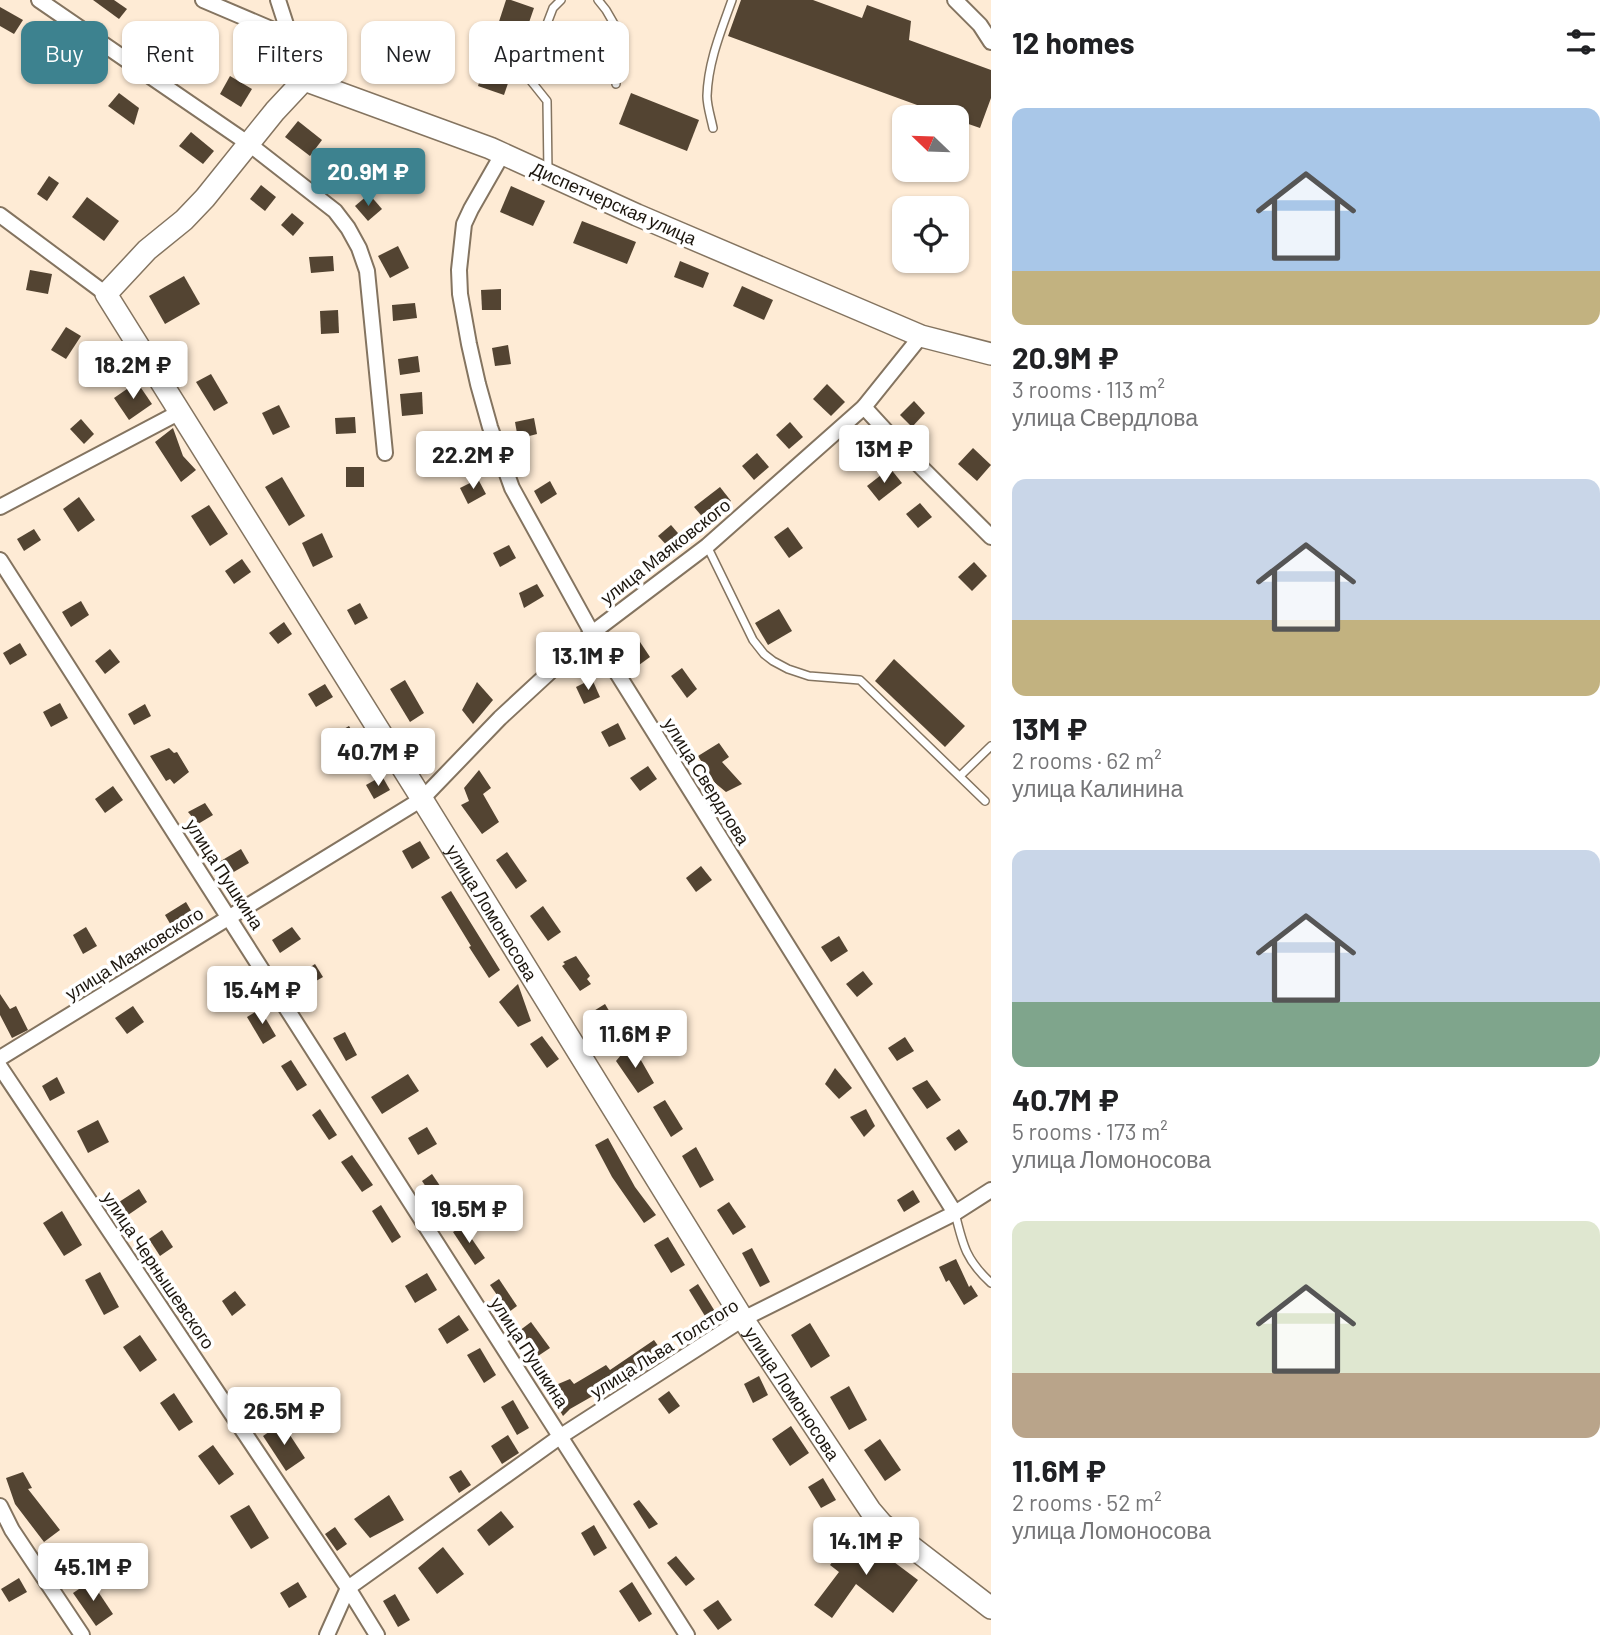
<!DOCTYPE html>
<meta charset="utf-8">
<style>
body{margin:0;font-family:Barlow,sans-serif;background:#f2f2f2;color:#202124;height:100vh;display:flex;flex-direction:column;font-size:26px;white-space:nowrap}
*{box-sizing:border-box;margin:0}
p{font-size:23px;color:#757577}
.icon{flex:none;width:38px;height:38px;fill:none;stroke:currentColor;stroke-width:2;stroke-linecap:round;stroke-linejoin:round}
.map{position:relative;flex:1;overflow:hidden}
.side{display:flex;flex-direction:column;background:#fff;width:630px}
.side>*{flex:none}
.hud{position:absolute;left:21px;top:21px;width:665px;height:63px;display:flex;gap:14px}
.needle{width:46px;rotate:293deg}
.buttons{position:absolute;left:892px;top:105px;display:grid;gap:14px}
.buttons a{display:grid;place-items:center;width:77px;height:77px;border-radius:14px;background:#fff;box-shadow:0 2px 5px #0004;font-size:35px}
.price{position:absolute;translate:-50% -60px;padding:0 16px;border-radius:7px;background:#fff;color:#222;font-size:23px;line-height:46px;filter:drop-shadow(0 2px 4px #0008)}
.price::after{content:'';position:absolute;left:50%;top:42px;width:21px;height:16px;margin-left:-10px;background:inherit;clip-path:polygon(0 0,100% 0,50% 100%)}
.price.on{background:#3d828f;color:#fff}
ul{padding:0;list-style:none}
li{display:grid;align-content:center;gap:14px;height:371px;padding:0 21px}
li span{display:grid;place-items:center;height:217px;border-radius:14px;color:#555}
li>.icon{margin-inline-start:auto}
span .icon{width:126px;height:126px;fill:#fffc;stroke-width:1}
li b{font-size:30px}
h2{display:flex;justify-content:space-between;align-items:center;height:84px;padding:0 21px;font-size:30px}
.chip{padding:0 24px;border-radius:14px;background:#fff;box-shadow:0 2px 5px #0004;font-size:24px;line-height:63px}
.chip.on{background:#3d828f;color:#fff}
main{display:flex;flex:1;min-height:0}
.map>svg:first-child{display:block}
</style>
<main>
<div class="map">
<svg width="991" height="1635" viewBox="0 0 991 1635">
<rect width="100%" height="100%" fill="#feebd5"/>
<g fill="#534432">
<polygon points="93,0 114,0 127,9 119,19"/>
<polygon points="506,0 511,0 534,8 504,95 478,86"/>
<polygon points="741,0 813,0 862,18 867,5 911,21 909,40 991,70 991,98 980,128 957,120 957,117 950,117 728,36"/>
<polygon points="0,7 23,20 14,34 0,26"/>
<polygon points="158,28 184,46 174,60 148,43"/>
<polygon points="57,46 77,62 69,72 50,55"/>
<polygon points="230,76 252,89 241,107 220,94"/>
<polygon points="119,93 139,108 134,125 108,106"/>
<polygon points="631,93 699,120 687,151 619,124"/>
<polygon points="298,121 322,140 310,156 285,137"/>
<polygon points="191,132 214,151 203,164 179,146"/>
<polygon points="49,176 59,183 47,201 37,194"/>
<polygon points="261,185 276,197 265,211 250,199"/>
<polygon points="511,186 545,201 533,226 500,212"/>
<polygon points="369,194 382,209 368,221 355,206"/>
<polygon points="87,197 119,221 104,241 72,217"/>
<polygon points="292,213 304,223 293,236 281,225"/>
<polygon points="582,221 636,242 627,264 573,243"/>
<polygon points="398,246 409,268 390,278 378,256"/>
<polygon points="333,256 334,271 311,273 309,257"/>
<polygon points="680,261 709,273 703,288 674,277"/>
<polygon points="30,270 52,274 48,294 26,290"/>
<polygon points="184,276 200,304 165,324 149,296"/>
<polygon points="742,286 773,300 764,320 733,306"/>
<polygon points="501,289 501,310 482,310 481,290"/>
<polygon points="415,303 417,318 393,321 392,305"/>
<polygon points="338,310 339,333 321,334 320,311"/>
<polygon points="66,327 81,336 66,359 51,350"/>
<polygon points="508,345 511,364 495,366 492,348"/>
<polygon points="418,356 420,372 400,375 398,359"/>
<polygon points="211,374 228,403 214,411 196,382"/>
<polygon points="137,382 152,404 129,420 114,398"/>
<polygon points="827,384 845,402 831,416 813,399"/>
<polygon points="422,392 423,414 402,416 400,394"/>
<polygon points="914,401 925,413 912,427 900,415"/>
<polygon points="279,405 290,427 273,435 262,413"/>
<polygon points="355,417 356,433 336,434 335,418"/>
<polygon points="534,418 537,434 518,439 515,422"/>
<polygon points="81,419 94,434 84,444 70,429"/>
<polygon points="790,422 803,437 789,449 776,435"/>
<polygon points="173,428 183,456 196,470 181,482 155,442"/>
<polygon points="973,448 991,465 977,481 958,464"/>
<polygon points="757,453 769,467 754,480 742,466"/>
<rect x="346" y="467" width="18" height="20"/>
<polygon points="890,468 902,483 879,501 867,486"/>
<polygon points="282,477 305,516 289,526 265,487"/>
<polygon points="478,479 486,494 468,504 460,488"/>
<polygon points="550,481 557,494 541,504 534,491"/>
<polygon points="720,487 731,501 706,521 694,507"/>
<polygon points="79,497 95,520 78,532 63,509"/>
<polygon points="920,503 932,517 918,528 906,514"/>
<polygon points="209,505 228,534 210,546 191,516"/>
<polygon points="671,525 684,540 672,551 658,536"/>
<polygon points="788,527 803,548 789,558 774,537"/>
<polygon points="34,529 41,540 24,551 17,539"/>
<polygon points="322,533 333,557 313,567 302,543"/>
<polygon points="509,545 516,558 500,567 493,553"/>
<polygon points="242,559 251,572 234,584 225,571"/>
<polygon points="974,562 987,576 972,591 958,577"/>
<polygon points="537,584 544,596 524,608 519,593"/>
<polygon points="81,601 89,615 71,627 62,612"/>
<polygon points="360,603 368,618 355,625 347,610"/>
<polygon points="779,609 792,631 768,645 755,623"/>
<polygon points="284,622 292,634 278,644 269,633"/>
<polygon points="638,639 650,657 639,665 627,647"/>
<polygon points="20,643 27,655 10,665 3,653"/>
<polygon points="110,649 120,662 105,674 95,661"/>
<polygon points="894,659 965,726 945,747 875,681"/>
<polygon points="682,668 697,689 687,698 671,676"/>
<polygon points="592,679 600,697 584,704 576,687"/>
<polygon points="405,680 424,713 410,722 390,689"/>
<polygon points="477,682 493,700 473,724 462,710"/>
<polygon points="325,684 333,697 316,707 308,694"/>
<polygon points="60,703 68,718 51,727 43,712"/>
<polygon points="145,704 151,716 134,725 128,714"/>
<polygon points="618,723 626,739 609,747 601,732"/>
<polygon points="349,726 357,739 343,748 335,734"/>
<polygon points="719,743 729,757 722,762 742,784 726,792 715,783 698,756"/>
<polygon points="169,748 174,753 177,752 189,772 174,784 170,779 166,781 150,756"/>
<polygon points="648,766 657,779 640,791 630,778"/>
<polygon points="479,770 491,788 483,794 499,822 482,834 461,805 469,801 464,788"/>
<polygon points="382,776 390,790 374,799 366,785"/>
<polygon points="113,786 123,800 105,813 95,799"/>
<polygon points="205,803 213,815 198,824 188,812"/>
<polygon points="420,841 430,858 412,869 402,851"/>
<polygon points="241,849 249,863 227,876 219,862"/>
<polygon points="507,852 527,881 516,889 496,860"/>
<polygon points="701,866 712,880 696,892 686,878"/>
<polygon points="451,891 500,970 489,978 469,947 471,946 441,897"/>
<polygon points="186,902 193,914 172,927 165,915"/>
<polygon points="543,906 561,932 548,941 530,916"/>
<polygon points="86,927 97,946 83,954 73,935"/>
<polygon points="292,927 301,939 280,953 272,940"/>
<polygon points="839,936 848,951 831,962 821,947"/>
<polygon points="576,956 590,976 587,979 591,984 580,991 562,966 565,964 563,962"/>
<polygon points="315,964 323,977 302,989 295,977"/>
<polygon points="863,971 873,984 857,997 846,984"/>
<polygon points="518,984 531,1021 518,1027 499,1002"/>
<polygon points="0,994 10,1009 16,1006 28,1030 12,1038 0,1015"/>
<polygon points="605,1004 617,1024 617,1028 606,1035 592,1012"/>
<polygon points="133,1006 144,1022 127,1034 115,1018"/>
<polygon points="260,1009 276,1036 263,1044 247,1017"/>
<polygon points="345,1032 357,1055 346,1061 333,1038"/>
<polygon points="542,1036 559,1059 547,1068 530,1044"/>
<polygon points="905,1037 914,1051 897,1061 888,1048"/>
<polygon points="634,1048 654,1083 638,1093 616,1061 626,1049 628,1052"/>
<polygon points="291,1060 307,1085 297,1091 281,1066"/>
<polygon points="835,1068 852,1088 839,1099 825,1084"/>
<polygon points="408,1074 419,1091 382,1114 371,1097"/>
<polygon points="57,1077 65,1093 50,1101 42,1086"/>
<polygon points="927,1080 941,1100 927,1109 912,1088"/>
<polygon points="665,1100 683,1129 671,1137 653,1107"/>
<polygon points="320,1109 337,1135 329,1140 312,1115"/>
<polygon points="866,1109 875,1126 864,1137 850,1117"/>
<polygon points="98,1120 109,1142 88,1153 77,1131"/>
<polygon points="427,1127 437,1144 418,1155 408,1138"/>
<polygon points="959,1129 968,1142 955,1151 946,1138"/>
<polygon points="608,1138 635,1187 656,1215 644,1223 612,1177 595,1145"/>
<polygon points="696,1147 714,1180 700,1188 682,1156"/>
<polygon points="352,1155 373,1185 362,1192 341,1162"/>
<polygon points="432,1174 453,1205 443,1212 422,1181"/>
<polygon points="139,1189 147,1202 128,1215 119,1202"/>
<polygon points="913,1190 920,1202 904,1212 897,1200"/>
<polygon points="729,1202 746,1227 733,1235 717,1210"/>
<polygon points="381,1205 401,1237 392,1243 372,1211"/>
<polygon points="62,1211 82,1245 64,1256 43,1223"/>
<polygon points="463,1226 485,1258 475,1265 453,1232"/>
<polygon points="162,1230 173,1247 160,1256 149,1239"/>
<polygon points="668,1237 685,1265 671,1273 654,1245"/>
<polygon points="752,1248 770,1282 760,1287 742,1253"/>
<polygon points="956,1259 969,1287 971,1285 978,1296 964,1305 949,1280 946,1282 939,1267"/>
<polygon points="100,1272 119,1307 104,1315 85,1280"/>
<polygon points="427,1273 437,1290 415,1303 405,1286"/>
<polygon points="499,1279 517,1306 509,1312 490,1285"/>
<polygon points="698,1284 716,1313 708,1321 689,1290"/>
<polygon points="235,1291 246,1305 232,1316 222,1301"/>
<polygon points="459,1315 469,1330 447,1344 438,1329"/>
<polygon points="531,1322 550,1348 538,1356 519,1331"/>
<polygon points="810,1323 830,1356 811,1368 791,1335"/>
<polygon points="140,1335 157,1360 140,1372 123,1347"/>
<polygon points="654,1340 666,1357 635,1377 634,1375 599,1395 598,1393 570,1409 563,1416 552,1397 556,1395 551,1387 570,1379 574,1384 606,1365 610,1370"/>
<polygon points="480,1348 496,1375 484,1383 467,1355"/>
<polygon points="759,1376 768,1395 753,1403 744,1384"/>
<polygon points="849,1386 867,1420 849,1430 830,1397"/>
<polygon points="669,1391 680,1406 669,1414 658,1399"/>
<polygon points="174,1393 193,1422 179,1431 160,1403"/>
<polygon points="513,1400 529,1428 517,1435 501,1407"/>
<polygon points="282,1423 305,1458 286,1471 263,1436"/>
<polygon points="791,1426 809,1453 790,1466 772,1439"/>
<polygon points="508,1435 519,1453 502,1464 491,1446"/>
<polygon points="880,1439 901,1470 885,1481 864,1450"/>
<polygon points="213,1445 234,1474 219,1485 198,1456"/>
<polygon points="461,1470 471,1485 459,1493 449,1477"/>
<polygon points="23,1472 32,1488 28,1489 60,1530 44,1542 15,1504 6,1478"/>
<polygon points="823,1478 836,1500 821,1508 808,1487"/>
<polygon points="389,1495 404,1520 370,1538 354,1519"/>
<polygon points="639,1500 658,1524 649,1529 633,1504"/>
<polygon points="249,1505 269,1538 251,1549 230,1516"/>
<polygon points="501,1511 514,1527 489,1546 477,1530"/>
<polygon points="594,1525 607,1548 594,1556 581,1533"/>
<polygon points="335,1527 347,1544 337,1551 325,1534"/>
<polygon points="854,1532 918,1580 893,1613 856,1584 832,1618 814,1605 839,1572 830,1565"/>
<polygon points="443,1547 464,1574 437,1594 418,1568"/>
<polygon points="676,1556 695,1579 686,1586 667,1563"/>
<polygon points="19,1578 27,1592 9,1602 1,1589"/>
<polygon points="91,1581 113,1614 96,1626 73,1593"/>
<polygon points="298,1582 307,1597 289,1608 280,1593"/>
<polygon points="632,1582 652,1614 639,1622 619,1591"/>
<polygon points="395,1594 410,1620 398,1627 383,1601"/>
<polygon points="718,1600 732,1620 718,1630 703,1610"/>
</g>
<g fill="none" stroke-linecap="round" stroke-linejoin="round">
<defs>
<g id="lane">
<polyline points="598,0 606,10 617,29 616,84"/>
<path d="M713 128C711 118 707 106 707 96 708 62 721 31 732 0"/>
<polyline points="548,173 547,101 527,76 553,8 561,0"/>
<polyline points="707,546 753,640 764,654 773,661 788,669 809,676 860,680 985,801"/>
<polyline points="960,776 991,746"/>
<path d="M955 1213C963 1246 966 1260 991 1283"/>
</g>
<g id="street">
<polyline points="39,0 249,144 335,211 348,228 359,248 367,271 385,453"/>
<polyline points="203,0 290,37"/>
<polyline points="278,0 304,80"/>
<polyline points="955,0 980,25 991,42"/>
<polyline points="503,153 471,209 464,224 459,270 460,294 469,344 478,384 490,427 512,488 592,633 955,1213"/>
<polyline points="0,215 106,294"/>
<polyline points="864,407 897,443 991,537"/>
<polyline points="0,507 180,412"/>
<polyline points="0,560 687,1635"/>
<polyline points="0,1058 422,799 500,718 592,633 707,546 864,407 921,336"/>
<polyline points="0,1067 348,1588 377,1635"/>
<polyline points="0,1506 12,1530 82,1635"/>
<polyline points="327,1635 348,1588 561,1436 743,1319 955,1213 991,1190"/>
</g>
<g id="secondary">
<path id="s1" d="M991 354 921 336 637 215 490 148 304 80 275 111 205 198 184 220 147 250 106 294 422 799 743 1319 870 1510 882 1524 991 1608"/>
</g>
</defs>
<use href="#lane" stroke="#847460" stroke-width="10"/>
<use href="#street" stroke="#847460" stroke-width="18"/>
<use href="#secondary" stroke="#847460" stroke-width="24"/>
<use href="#lane" stroke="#fff" stroke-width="7"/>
<use href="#street" stroke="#fff" stroke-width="14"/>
<use href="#secondary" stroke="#fff" stroke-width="21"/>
</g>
<g text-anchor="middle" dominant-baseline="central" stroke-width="7" stroke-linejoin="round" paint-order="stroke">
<g font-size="18" fill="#1c160e" stroke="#fff">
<text transform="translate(614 203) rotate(24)">Диспетчерская улица</text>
<text transform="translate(665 551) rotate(-38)">улица Маяковского</text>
<text transform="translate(707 781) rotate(58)">улица Свердлова</text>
<text transform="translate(225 874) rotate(57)">улица Пушкина</text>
<text stroke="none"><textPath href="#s1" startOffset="1762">улица Ломоносова</textPath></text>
<text transform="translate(134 953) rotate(-32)">улица Маяковского</text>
<text transform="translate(159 1270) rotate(56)">улица Чернышевского</text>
<text transform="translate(664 1348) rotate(-32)">улица Льва Толстого</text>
<text transform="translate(530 1352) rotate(57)">улица Пушкина</text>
<text stroke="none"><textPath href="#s1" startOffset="2329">улица Ломоносова</textPath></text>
</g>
</g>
</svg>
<div class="buttons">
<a><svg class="needle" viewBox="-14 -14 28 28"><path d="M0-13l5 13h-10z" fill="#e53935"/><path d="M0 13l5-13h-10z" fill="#757577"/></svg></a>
<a><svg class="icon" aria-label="locate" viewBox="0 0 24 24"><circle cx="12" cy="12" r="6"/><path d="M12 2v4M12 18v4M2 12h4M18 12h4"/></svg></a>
</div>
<b class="price on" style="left:368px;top:208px">20.9M ₽</b>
<b class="price" style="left:133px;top:401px">18.2M ₽</b>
<b class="price" style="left:884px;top:485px">13M ₽</b>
<b class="price" style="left:473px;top:491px">22.2M ₽</b>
<b class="price" style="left:588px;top:692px">13.1M ₽</b>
<b class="price" style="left:378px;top:788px">40.7M ₽</b>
<b class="price" style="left:262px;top:1026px">15.4M ₽</b>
<b class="price" style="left:635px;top:1070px">11.6M ₽</b>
<b class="price" style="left:469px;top:1245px">19.5M ₽</b>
<b class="price" style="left:284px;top:1447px">26.5M ₽</b>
<b class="price" style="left:866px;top:1577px">14.1M ₽</b>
<b class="price" style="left:93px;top:1603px">45.1M ₽</b>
<div class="hud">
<a class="chip on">Buy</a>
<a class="chip">Rent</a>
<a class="chip">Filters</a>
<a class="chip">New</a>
<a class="chip">Apartment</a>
</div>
</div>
<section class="side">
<h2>12 homes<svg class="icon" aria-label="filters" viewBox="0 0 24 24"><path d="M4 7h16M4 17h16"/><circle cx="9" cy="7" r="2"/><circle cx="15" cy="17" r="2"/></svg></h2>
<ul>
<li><span style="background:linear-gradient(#a9c7e8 75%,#c2b280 0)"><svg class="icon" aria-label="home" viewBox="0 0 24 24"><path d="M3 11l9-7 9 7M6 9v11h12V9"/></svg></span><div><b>20.9M ₽</b><p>3 rooms · 113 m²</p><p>улица Свердлова</p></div></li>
<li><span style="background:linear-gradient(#c9d6e8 65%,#c2b280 0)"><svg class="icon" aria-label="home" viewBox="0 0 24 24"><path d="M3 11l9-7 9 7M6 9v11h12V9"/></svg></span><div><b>13M ₽</b><p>2 rooms · 62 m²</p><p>улица Калинина</p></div></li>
<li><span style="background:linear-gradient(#c9d6e8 70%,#7fa58c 0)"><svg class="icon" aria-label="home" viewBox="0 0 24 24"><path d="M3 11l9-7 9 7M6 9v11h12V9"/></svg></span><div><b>40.7M ₽</b><p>5 rooms · 173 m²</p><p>улица Ломоносова</p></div></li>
<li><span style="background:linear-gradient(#dfe7d0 70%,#b9a48a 0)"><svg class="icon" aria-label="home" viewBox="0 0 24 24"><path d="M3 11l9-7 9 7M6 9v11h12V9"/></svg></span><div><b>11.6M ₽</b><p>2 rooms · 52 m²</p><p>улица Ломоносова</p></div></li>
</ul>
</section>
</main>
